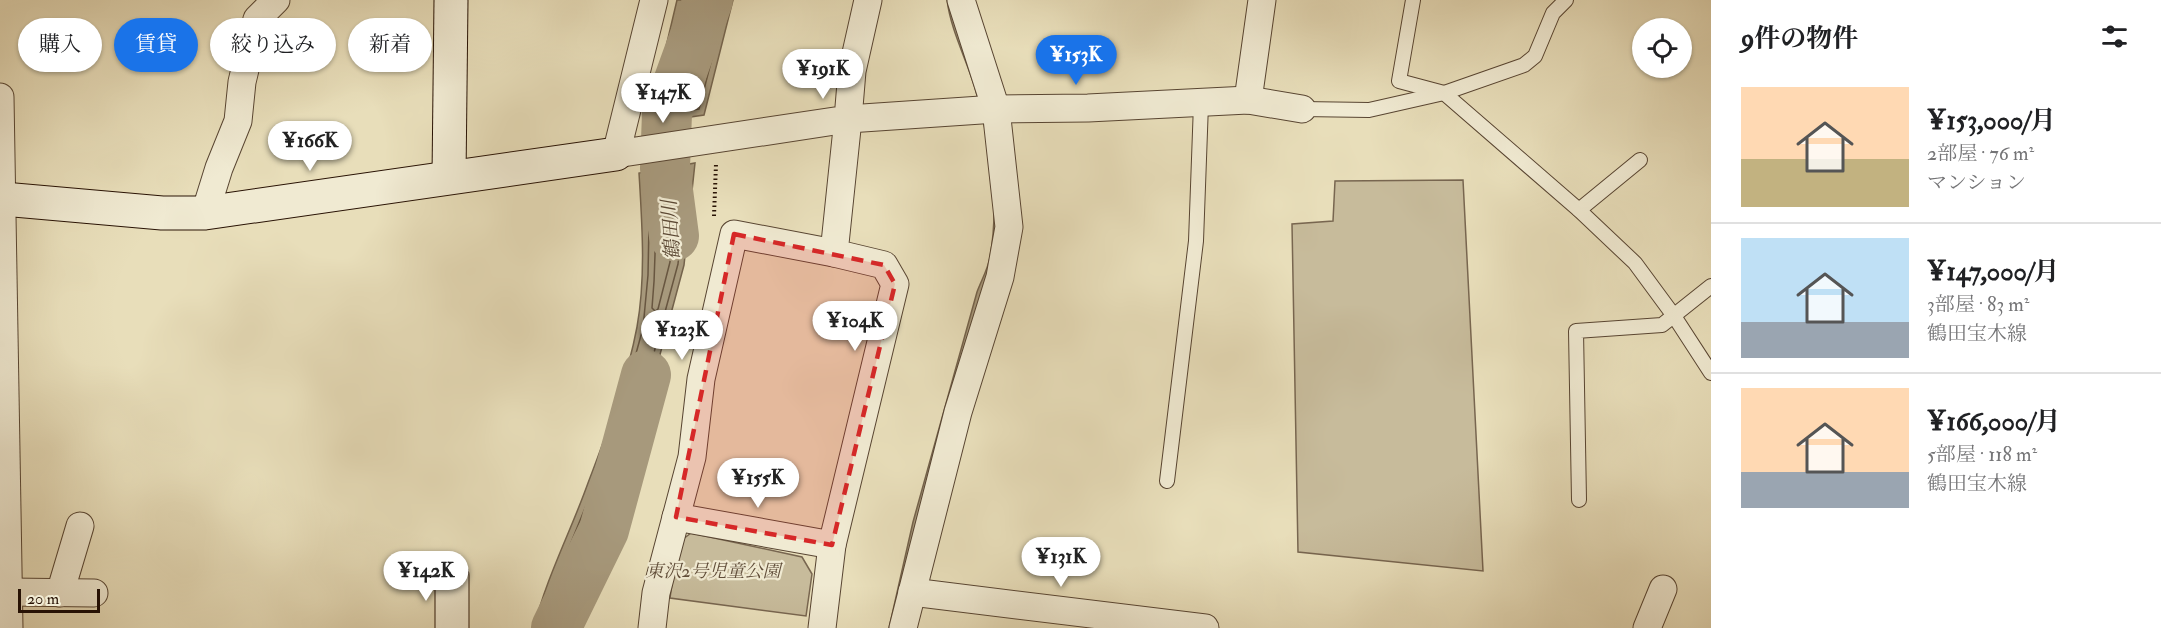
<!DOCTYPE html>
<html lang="ja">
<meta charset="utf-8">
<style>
body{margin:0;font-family:"IM FELL Double Pica","Noto Serif JP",serif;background:#f2f2f2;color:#202124;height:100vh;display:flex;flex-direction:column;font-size:22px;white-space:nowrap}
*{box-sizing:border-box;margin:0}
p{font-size:20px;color:#757577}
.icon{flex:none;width:33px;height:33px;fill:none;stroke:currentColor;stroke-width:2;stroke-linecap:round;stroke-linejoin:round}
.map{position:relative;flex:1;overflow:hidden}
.panel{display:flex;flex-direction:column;background:#fff;width:450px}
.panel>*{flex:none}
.top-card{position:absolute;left:18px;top:18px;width:570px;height:54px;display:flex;gap:12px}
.tools{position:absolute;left:1632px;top:18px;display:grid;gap:12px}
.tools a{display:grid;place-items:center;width:60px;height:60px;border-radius:50%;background:#fff;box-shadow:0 2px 4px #0004;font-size:30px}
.scale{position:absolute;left:18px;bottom:15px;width:82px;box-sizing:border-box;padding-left:6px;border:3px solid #281204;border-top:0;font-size:16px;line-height:21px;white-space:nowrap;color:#281204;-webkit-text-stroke:4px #f0ead2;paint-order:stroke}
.price{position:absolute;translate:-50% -51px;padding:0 14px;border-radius:21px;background:#fff;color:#222;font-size:20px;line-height:39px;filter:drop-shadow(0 2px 3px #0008)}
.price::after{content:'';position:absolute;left:50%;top:36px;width:18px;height:14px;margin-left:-9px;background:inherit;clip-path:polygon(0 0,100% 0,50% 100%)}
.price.current{background:#1a73e8;color:#fff}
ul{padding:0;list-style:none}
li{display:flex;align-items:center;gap:18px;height:150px;padding:0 30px}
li+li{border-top:2px solid #e0e0e0}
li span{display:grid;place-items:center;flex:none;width:168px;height:120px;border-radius:0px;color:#555}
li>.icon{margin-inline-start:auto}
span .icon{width:72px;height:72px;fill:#fffc;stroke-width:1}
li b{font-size:26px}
h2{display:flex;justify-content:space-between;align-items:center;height:72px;padding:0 30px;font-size:26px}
.tag{padding:0 21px;border-radius:27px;background:#fff;box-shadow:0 2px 4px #0004;font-size:21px;line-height:54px}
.tag.current{background:#1a73e8;color:#fff}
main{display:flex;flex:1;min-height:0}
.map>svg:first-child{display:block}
</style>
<main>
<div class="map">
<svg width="1711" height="628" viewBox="0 0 1711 628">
<rect width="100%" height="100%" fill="#e8deba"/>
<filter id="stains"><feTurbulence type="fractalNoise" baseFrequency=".00333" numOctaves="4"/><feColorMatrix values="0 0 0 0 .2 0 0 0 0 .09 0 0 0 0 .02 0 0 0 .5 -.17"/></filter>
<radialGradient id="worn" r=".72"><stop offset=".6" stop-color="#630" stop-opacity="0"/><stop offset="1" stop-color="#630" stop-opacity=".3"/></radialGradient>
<g fill="#c7bb9b" stroke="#786650" stroke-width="1.5">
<polygon points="1463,180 1483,571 1298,552 1292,224 1333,221 1335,181"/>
<polygon points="691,533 802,557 812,574 806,616 670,598 678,543"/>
</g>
<g fill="#a7997c" stroke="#74634c" stroke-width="1.5">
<polygon points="677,0 733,0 704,115 648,123"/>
<path d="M947 0H953L981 80 1000 218 996 260 895 628H889L913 522 977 292C981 281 988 269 990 257 1000 202 990 141 975 88 966 58 951 31 947 0Z"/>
<path d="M695 163 684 265 658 362 647 395 576 562 555 604 552 628H534C546 578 571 531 588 483 607 433 627 380 637 327 646 277 642 223 639 173Z"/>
</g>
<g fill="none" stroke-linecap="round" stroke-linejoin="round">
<g stroke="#685640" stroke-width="1.5">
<polyline points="683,0 657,112 659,115 699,109 727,0"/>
<polyline points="690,0 667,103 669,106 693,102 719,0"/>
<polyline points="699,0 679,92 681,96 686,93 710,0"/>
<polygon points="685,171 687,174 678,264 652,360 642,393 572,557 568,558 566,555 594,486 626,390 643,328 648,275 649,224 646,179"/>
<path d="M677 180 679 183 670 262 658 309 655 311 652 308C656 267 656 227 653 186L656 184Z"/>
</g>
<g stroke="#a7997c" stroke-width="50">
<polyline points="674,236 665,168 667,113 708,0"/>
<polyline points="556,628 604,530 646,375"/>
</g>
<defs>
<g id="lane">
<polyline points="1413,0 1399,81 1444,93 1579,210 1635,263 1674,316 1711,373"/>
<polyline points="1302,109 1369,110 1444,93 1524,65 1535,56 1553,13 1566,0"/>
<polyline points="1579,210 1640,160"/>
<polyline points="1167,481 1196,241 1201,104"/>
<polyline points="1579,500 1576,331 1662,325 1711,286"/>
</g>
<g id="street">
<polyline points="654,0 616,154 848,119 852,71 868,0"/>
<polyline points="0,97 9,628"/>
<polyline points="1248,100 1262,0"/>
<polyline points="205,213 219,168 238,121 242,82 257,19 276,0"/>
<polyline points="676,517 832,545"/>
<polyline points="9,592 94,593"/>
<polyline points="912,592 1205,628"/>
<polyline points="60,593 80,526"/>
<polyline points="652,628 656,593 692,457 701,379 734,234 834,253"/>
<polyline points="822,628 832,545 895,284 884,265 834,253 848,119 996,109 1088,108 1248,100 1302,109"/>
<polyline points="903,628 958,412 1000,277 1009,227 996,109 961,0"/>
<polyline points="1647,628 1663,589"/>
</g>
<g id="secondary">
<polyline points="449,177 451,0"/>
<polyline points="3,199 162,213 205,213 616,154"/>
<polyline points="452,628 452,576"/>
</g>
</defs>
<use href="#lane" stroke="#584532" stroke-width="16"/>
<use href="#street" stroke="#584532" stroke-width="29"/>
<use href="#secondary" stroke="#281204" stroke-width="35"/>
<polyline stroke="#281204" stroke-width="4" stroke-dasharray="1.5 3" stroke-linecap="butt" points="714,216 716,164"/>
<use href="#lane" stroke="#f0ead2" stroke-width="14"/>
<use href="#street" stroke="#f0ead2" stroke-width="27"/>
<use href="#secondary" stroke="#f0ead2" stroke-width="33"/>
</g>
<path fill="#d62828" fill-opacity="0.2" stroke="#d62828" stroke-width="4.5" stroke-dasharray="12 8" stroke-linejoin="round" d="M734 234 884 265 895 284 832 545 676 517Z"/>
<g text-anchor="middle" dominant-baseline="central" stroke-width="4.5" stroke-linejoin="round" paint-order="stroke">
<g font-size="18" font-style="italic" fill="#604d39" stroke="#f0ead2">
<text x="713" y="571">東沢2号児童公園</text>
</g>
<g font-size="20" font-style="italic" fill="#5b4834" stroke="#f0ead2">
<text transform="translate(671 230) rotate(-94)">鶴田川</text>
</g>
</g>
<rect width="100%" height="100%" filter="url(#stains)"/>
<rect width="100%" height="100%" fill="url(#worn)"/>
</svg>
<div class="tools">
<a><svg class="icon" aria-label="locate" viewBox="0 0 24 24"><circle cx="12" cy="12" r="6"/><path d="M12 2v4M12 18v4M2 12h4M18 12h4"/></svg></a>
</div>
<div class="scale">20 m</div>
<b class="price current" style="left:1076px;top:86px">¥153K</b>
<b class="price" style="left:823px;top:100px">¥191K</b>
<b class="price" style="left:663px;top:124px">¥147K</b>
<b class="price" style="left:310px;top:172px">¥166K</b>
<b class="price" style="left:855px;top:352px">¥104K</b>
<b class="price" style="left:682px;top:361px">¥123K</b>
<b class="price" style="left:758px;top:509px">¥155K</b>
<b class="price" style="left:1061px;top:588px">¥131K</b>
<b class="price" style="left:426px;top:602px">¥142K</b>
<div class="top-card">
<a class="tag">購入</a>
<a class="tag current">賃貸</a>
<a class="tag">絞り込み</a>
<a class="tag">新着</a>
</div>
</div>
<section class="panel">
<h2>9件の物件<svg class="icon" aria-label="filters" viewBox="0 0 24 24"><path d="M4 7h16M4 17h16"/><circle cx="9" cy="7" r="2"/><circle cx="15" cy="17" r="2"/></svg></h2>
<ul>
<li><span style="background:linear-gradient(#ffd9b3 60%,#c2b280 0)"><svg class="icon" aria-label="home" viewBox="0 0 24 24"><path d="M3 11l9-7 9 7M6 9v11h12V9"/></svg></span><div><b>¥153,000/月</b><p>2部屋 · 76 m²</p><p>マンション</p></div></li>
<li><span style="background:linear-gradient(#bfe0f5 70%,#9aa5b1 0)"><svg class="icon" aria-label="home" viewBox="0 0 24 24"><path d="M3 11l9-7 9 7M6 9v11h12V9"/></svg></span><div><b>¥147,000/月</b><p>3部屋 · 83 m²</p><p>鶴田宝木線</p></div></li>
<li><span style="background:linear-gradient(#ffd9b3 70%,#9aa5b1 0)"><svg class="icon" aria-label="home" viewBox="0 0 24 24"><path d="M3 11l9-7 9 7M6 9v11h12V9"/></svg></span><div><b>¥166,000/月</b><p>5部屋 · 118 m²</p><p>鶴田宝木線</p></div></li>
</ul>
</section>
</main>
